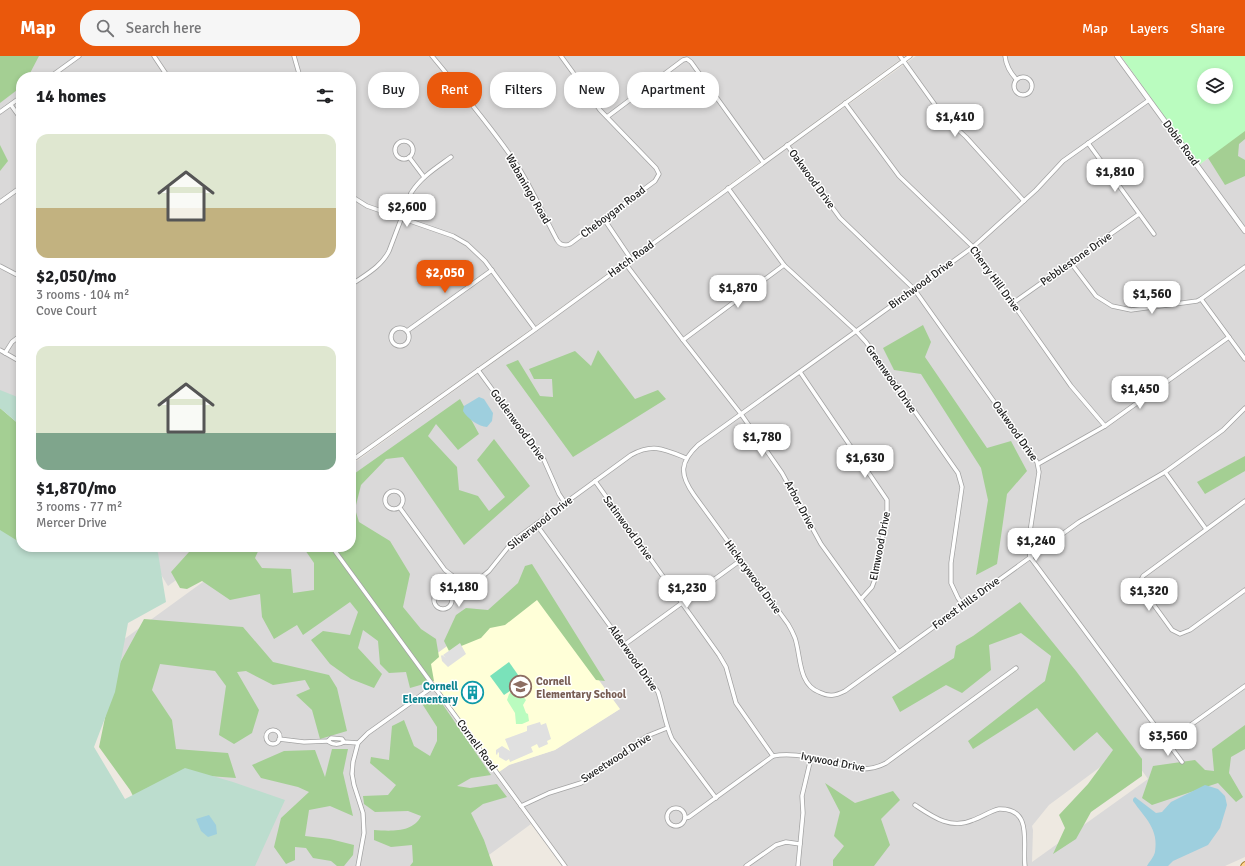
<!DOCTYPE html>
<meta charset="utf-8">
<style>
body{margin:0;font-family:Signika,sans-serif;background:#f6f6f6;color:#202124;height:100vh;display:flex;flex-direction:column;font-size:15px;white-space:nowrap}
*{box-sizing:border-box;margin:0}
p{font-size:13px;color:#757577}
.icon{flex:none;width:22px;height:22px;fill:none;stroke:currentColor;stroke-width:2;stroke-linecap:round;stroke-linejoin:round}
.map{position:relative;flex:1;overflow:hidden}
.side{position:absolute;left:16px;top:16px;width:340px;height:480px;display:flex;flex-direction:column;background:#fff;border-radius:16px;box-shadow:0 2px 6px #0003}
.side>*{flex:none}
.hud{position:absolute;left:368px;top:16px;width:380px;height:36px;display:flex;gap:8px}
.controls{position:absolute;left:1197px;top:12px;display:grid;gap:8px}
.controls a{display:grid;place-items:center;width:36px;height:36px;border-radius:50%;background:#fff;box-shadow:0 2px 6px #0003;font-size:20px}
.price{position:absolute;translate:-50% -34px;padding:0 9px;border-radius:8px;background:#fff;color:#222;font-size:13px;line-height:26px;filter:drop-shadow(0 1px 2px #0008)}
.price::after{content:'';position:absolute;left:50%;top:24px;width:12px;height:9px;margin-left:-6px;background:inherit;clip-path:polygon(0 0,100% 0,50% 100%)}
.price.selected{background:#ea580c;color:#fff}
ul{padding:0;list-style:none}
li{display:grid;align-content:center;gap:8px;height:212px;padding:0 20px}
li span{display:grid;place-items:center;height:124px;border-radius:12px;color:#555}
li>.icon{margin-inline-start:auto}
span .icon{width:72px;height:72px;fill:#fffc;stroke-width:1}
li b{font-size:17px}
h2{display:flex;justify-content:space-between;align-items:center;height:48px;padding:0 20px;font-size:17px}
.pill{padding:0 14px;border-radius:16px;background:#fff;box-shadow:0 2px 6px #0003;font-size:14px;line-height:36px}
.pill.selected{background:#ea580c;color:#fff}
header{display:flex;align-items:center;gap:24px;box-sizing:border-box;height:56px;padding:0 20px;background:#ea580c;color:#fff}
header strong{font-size:19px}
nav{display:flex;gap:22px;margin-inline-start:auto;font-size:14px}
.search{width:280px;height:36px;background:#f6f6f6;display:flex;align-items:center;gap:10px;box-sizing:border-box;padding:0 14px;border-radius:16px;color:#757577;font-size:15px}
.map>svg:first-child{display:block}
</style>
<header>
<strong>Map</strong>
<div class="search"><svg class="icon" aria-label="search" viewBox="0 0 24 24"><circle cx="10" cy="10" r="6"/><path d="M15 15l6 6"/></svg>Search here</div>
<nav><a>Map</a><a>Layers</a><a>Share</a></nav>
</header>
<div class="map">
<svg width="1245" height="810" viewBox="0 0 1245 810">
<rect width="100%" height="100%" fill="#eee9e1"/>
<g fill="#dad9d9" fill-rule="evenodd">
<polygon points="7,0 905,0 563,250 351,402 351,21 21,21 21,351 0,335 0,3"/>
<path d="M916 0H1114L1245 179V801L1225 810H568L499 716 509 709 555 694 620 653 421 609 351 491V409L501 301 753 117ZM1126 692 1148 723 1032 806 1033 774 1032 770 1049 749Z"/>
<polygon points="1245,75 1245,171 1199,109"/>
<polygon points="144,491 221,491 168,530"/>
<polygon points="251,491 329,491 531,768 474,810 243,810 94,605"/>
</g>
<polygon fill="#ffffd8" points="530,530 620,653 555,694 509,709 499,716 421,609"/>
<g fill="#a4cf93">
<polygon points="0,0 39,0 28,21 21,21 21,31 0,47"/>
<polygon points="1245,50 1245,83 1239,88 1238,100 1245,104 1245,120 1225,129 1203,94"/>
<polygon points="0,89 8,105 0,115"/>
<polygon points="923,269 931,286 925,301 987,392 1011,385 1027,415 1007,438 997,508 976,519 988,444 981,412 921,318 894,314 883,292"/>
<polygon points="598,294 635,343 658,334 666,343 573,401 506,309 518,304 540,340 553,341 552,323 534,323 529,313 575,295 591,310"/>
<polygon points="460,343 479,378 458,394 436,368 428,380 457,411 459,434 478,440 489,455 505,441 477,404 494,383 530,430 464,489 403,401 386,403 361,429 355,453 359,466 390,485 410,518 403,551 421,573 436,583 439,601 431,608 434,625 410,632 406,616 389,617 380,608 378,585 363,574 358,592 382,618 374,632 351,623 330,608 311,584 323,575 350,579 358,556 350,546 303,579 297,569 274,583 262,561 260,538 230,544 202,525 187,533 180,532 171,516 189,496 204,496 206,491 260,491 255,502 262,512 291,513 293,537 314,534 314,507 303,491 351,491 351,420"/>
<polygon points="0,352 21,370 21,487 0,491"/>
<polygon points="1245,400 1245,415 1205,438 1197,426"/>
<polygon points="532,508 605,625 596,624 537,544 505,569 490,572 481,582 449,595 444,585 456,559 466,552 488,554 518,527 525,510"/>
<polygon points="1020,546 1076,615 1142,703 1142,720 1091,756 1076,783 1053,798 1065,772 1059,759 1088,728 1113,694 1097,676 1074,695 1037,652 973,693 968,685 1045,625 1051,600 1021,577 989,589 991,614 962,637 946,629 900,656 892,641 954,602 956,590 973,580"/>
<polygon points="144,563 243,571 273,606 329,619 337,632 347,675 320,683 312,654 296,639 310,633 305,624 273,629 246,615 237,616 259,654 252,677 234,688 219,679 226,630 215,615 160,608 152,634 172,664 176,693 228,697 236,722 195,719 144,762 130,734 99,691 114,618"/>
<path d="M437 640 491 719 471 722 457 730 470 732 497 728 507 741 483 748 471 757 484 784 493 810H410L413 806 412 789 391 791 374 784V774C390 775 413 777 421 760L408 755 375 756 364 748 363 740 388 739 396 729 370 707 371 701 389 704 392 670 404 664 414 690 430 700 437 685V671L421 646Z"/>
<polygon points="1245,669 1245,693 1231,701 1229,717 1243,741 1236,746 1218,727 1152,749 1142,742 1153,710 1195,704 1205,714 1214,715 1212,693"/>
<polygon points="332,693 348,693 343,717 353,760 330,750 309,754 305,780 330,783 354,789 353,799 344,810 337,810 331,805 313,802 306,792 295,791 295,804 286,808 274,791 281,762 309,736 298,731 261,722 252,709 284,695 315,694 325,721"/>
<polygon points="825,727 855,747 893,735 900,744 881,763 890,789 874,810 833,810 833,804 844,790 834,780 840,756"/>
</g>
<g fill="#bcddce">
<polygon points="0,334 15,340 21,344 21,370 0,352"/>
<polygon points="0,474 21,487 21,491 155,491 158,497 166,546 128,567 115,636 94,691 125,743 185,712 233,726 285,744 255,810 0,810"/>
</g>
<g fill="#bafcbf" fill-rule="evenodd">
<path d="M1121 0H1245V75L1199 109ZM1204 19H1226V41H1204Z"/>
<polygon points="516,631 520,633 519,636 526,644 523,649 526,657 528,658 529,665 522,668 516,668 515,657 507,644 509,638"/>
</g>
<polygon fill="#7ae2ba" points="509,606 523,626 504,639 490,620"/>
<g fill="#e0e0e0">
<polygon points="460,587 466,598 448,611 442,605 441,600 442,599 446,602 443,599"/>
<polygon points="540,666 541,669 546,667 551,683 547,685 548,688 539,692 537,688 531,691 533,696 510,706 509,703 506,705 499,701 499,697 498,696 497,699 496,698 496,694 502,690 510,695 505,683 527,675 527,670"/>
</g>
<g fill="#9ecfde">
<path d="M479 341 484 343 493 357 492 365 487 371C479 371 467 362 463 355L464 350Z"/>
<path d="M1205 729 1218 733 1225 740 1227 749 1220 772 1208 789 1173 805 1168 810H1147C1149 806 1154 801 1155 796 1159 773 1145 762 1133 745V743L1135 741 1156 757 1162 756 1171 746Z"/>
<polygon points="209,759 216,769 217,778 208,781 201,775 196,763"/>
</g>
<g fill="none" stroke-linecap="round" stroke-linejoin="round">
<defs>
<g id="minor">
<polyline points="154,0 168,21"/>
<polyline points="294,0 300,21"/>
<path d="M432 0C460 34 490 69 515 106 531 130 543 158 557 184 560 189 565 190 570 188L655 125 659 118 656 112 600 54 561 0"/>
<polyline points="900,0 943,60 966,81 1024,145"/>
<path d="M1005 0C1006 10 1010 16 1016 23"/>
<circle cx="1023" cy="30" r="9"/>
<polyline points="50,21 79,0"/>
<polyline points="351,32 352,32"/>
<path d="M1149 44 1063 105 1036 134 973 191 698 389C680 406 679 418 694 439L788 568C791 573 793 577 795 582 801 600 798 628 819 636 829 641 835 640 845 635L1079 466 1165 416 1223 374 1245 352"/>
<polyline points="845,47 899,120 973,191 1071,330 1105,370"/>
<polyline points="11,49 21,63"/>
<polyline points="0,56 21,41"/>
<polyline points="607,61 683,4 687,3 691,6 763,106"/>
<circle cx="404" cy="94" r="9"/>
<polyline points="1088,87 1154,178"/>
<polyline points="787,89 840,162 914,233 1037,406 1039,416 1028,489 1030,501 1182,706"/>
<polyline points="409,101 424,121"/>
<polyline points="728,132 784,209 856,275 866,286 958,417 962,431 951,507 951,527 958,542 963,549"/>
<polyline points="351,140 367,150 453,180 467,188 485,205 535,273"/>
<polyline points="0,146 21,131"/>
<polyline points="604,163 631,203"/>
<polyline points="625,207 683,284 741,358 782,417 821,488 899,596"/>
<polyline points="1071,207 1096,240 1112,250 1131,254 1197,245 1201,243 1245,211"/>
<polyline points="0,210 21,221"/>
<path d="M351 229C365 219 381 211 389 195L411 137C421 121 436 112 451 101"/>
<polyline points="1201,243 1245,303"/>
<polyline points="1013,247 1139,158"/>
<circle cx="400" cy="281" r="9"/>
<polyline points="407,275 492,214"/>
<polyline points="683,284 784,209"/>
<polyline points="0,294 21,306"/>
<polyline points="5,297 12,286 21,279"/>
<polyline points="478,314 544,404 559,438 565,447"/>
<polyline points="800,316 887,444 887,456 875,523 872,531 861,543"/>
<polyline points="351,405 533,275 910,0"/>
<polyline points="1038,408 1105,370 1229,281"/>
<polyline points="1165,416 1206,473"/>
<polyline points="595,425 719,599 726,611 736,647 773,700"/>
<circle cx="394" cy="444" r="9"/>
<polyline points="1245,445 1143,520 1140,526 1143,534 1172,574 1180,578 1190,574 1245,534"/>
<path d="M400 452 445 514 454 521 465 524 476 523 483 520 489 515 513 485 631 399C653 387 664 393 686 402"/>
<path d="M536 468 658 636C663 651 665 668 672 683L716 742"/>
<polyline points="332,491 565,810"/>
<circle cx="443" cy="544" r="9"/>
<polyline points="447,536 454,521"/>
<polyline points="624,589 741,504"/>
<circle cx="273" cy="681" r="7"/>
<polyline points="279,683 304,686 328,685 331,682 342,683 344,686 358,687"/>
<path d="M328 685C332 689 339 689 344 686"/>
<polyline points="1167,686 1245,630"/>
<path d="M915 749C933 761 951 774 973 764 982 761 990 755 999 753 1034 752 1022 789 1025 810"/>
<polyline points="521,750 549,737 581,727 647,680 667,672"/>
<circle cx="676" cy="761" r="9"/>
<path d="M685 762 689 761 773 700C799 695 834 707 860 713 870 713 877 712 886 707L1016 612"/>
<polyline points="358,810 364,777 363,757 354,729 352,718 353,706 358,687 368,677 434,630"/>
<polyline points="746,810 776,789 786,786 800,788"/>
<polyline points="798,810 803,757 802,740 811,702"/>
</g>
<polyline id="tertiary" points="1117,0 1245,175"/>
<polyline id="primary" points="1244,810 1245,809"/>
</defs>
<use href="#minor" stroke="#a3a3a3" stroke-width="5"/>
<use href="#tertiary" stroke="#a3a3a3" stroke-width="6"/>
<use href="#primary" stroke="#936400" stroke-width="7"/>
<use href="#minor" stroke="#fff" stroke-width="3.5"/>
<use href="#tertiary" stroke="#fff" stroke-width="4.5"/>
<use href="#primary" stroke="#ffd294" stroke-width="5.5"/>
</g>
<defs>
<symbol id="school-ring" viewBox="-11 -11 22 22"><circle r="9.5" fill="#fff" stroke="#8d6e63" stroke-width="1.5"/><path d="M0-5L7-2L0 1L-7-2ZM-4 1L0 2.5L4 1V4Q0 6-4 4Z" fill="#8d6e63"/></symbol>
<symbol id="building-ring" viewBox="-11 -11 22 22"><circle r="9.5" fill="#fff" stroke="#0f9aa8" stroke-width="1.5"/><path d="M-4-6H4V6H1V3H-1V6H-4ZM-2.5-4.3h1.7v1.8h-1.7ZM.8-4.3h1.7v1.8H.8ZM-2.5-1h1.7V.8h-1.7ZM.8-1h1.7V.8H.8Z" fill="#0f9aa8"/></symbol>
</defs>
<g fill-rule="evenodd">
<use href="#school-ring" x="508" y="618" width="25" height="25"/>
<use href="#building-ring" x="460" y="624" width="25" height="25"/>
</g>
<g text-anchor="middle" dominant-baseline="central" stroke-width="3" stroke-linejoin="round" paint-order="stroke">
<g font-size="11" fill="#1c1c1c" stroke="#fff">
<text transform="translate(1181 87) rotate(54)">Dobie Road</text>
<text transform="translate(812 123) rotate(54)">Oakwood Drive</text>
<text transform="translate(528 133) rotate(60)">Wabaningo Road</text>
<text transform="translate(613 156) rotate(-37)">Cheboygan Road</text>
<text transform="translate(631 203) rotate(-36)">Hatch Road</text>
<text transform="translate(1076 203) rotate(-35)">Pebblestone Drive</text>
<text transform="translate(995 223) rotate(54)">Cherry Hill Drive</text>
<text transform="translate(921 228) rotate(-36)">Birchwood Drive</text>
<text transform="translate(891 323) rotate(55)">Greenwood Drive</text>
<text transform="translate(518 369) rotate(54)">Goldenwood Drive</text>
<text transform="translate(1015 375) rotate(55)">Oakwood Drive</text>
<text transform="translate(800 449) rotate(62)">Arbor Drive</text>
<text transform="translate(540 467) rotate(-38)">Silverwood Drive</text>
<text transform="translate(628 472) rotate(54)">Satinwood Drive</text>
<text transform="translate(880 490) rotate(-79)">Elmwood Drive</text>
<text transform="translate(753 521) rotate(54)">Hickorywood Drive</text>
<text transform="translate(966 547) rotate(-36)">Forest Hills Drive</text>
<text transform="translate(633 602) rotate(55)">Alderwood Drive</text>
<text transform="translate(477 689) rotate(54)">Cornell Road</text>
<text transform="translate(616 702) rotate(-33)">Sweetwood Drive</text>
<text transform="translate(833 706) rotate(11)">Ivywood Drive</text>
</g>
<g font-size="11" font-weight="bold" fill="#785e54" stroke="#fff" text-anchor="start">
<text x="536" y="625">Cornell<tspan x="536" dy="13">Elementary School</tspan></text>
</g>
<g font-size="11" font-weight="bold" fill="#0d838f" stroke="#fff" text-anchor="end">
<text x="458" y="630">Cornell<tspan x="458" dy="13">Elementary</tspan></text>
</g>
</g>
</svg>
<div class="controls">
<a><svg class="icon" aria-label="layers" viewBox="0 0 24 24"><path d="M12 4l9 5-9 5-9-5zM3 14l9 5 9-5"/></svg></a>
</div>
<b class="price" style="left:955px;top:82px">$1,410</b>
<b class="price" style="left:1115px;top:137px">$1,810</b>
<b class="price" style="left:407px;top:172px">$2,600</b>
<b class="price selected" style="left:445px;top:238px">$2,050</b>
<b class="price" style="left:738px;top:253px">$1,870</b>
<b class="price" style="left:1152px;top:259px">$1,560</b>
<b class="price" style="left:1140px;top:354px">$1,450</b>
<b class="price" style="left:762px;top:402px">$1,780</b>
<b class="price" style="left:865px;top:423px">$1,630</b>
<b class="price" style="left:1036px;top:506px">$1,240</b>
<b class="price" style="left:459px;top:552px">$1,180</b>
<b class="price" style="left:687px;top:553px">$1,230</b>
<b class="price" style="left:1149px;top:556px">$1,320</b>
<b class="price" style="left:1168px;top:701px">$3,560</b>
<div class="hud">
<a class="pill">Buy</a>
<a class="pill selected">Rent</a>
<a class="pill">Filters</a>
<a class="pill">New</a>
<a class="pill">Apartment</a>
</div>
<section class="side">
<h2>14 homes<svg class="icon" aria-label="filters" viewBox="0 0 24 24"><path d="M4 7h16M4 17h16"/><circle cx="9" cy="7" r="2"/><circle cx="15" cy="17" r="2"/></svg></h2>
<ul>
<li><span style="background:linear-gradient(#dfe7d0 60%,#c2b280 0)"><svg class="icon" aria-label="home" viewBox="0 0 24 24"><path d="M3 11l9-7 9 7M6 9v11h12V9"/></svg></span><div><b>$2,050/mo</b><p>3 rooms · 104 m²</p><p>Cove Court</p></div></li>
<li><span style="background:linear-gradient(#dfe7d0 70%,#7fa58c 0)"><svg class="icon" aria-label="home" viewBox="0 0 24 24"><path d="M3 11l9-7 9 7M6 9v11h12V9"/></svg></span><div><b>$1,870/mo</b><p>3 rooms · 77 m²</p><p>Mercer Drive</p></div></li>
</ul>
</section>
</div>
